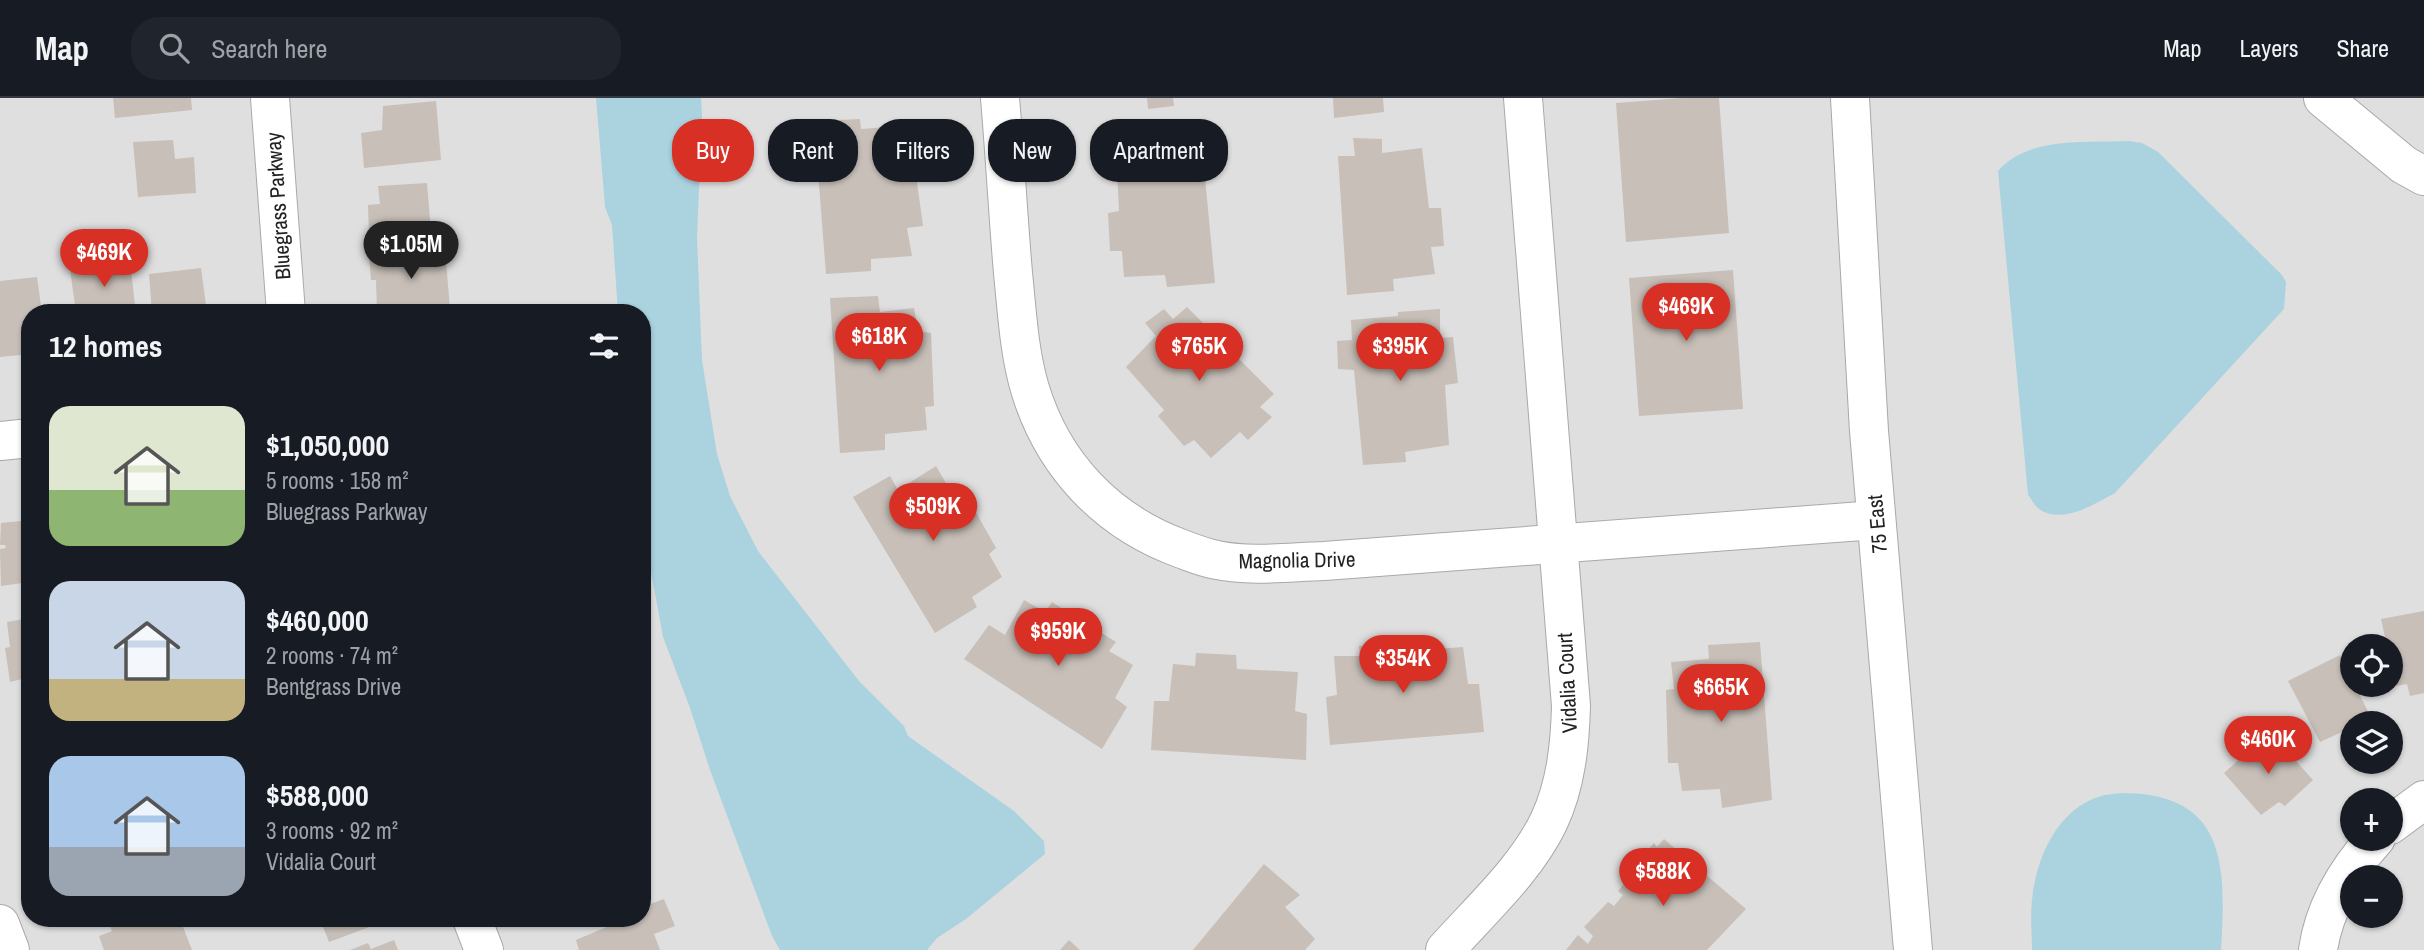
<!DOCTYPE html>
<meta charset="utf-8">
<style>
body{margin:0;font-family:"Archivo Narrow",sans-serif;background:#20242c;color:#f1f3f6;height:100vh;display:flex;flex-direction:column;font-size:26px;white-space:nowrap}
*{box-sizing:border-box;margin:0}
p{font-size:23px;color:#9ea1a6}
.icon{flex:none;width:38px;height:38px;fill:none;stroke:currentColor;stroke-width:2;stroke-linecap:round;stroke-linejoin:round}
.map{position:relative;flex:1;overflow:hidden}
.details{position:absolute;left:21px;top:206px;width:630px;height:623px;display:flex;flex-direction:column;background:#171b24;border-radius:28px;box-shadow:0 2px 5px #0004}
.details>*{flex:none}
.guide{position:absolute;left:672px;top:21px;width:665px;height:63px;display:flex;gap:14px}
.controls{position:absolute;left:2340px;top:536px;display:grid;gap:14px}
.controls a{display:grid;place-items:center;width:63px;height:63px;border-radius:50%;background:#171b24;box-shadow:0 2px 5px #0004;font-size:35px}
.price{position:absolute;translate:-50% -60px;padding:0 16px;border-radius:24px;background:#d93025;color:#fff;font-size:23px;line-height:46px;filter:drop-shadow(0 2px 4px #0008)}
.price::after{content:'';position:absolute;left:50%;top:42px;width:21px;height:16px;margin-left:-10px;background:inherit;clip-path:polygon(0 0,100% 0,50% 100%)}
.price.on{background:#222;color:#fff}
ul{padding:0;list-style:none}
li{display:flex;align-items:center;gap:21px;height:175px;padding:0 28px}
li span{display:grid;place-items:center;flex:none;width:196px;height:140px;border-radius:21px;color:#555}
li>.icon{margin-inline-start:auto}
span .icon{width:84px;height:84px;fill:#fffc;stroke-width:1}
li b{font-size:30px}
h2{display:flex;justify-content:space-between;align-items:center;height:84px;padding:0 28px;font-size:30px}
.tag{padding:0 24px;border-radius:28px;background:#171b24;box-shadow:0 2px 5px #0004;font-size:24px;line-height:63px}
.tag.on{background:#d93025;color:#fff}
header{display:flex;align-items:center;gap:42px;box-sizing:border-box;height:98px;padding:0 35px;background:#171b24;border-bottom:2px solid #363941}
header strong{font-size:33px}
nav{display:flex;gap:38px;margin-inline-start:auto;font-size:24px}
.search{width:490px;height:63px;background:#20242c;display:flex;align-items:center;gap:18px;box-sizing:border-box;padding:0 24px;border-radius:28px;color:#9ea1a6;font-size:26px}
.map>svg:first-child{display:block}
</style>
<header>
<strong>Map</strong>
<div class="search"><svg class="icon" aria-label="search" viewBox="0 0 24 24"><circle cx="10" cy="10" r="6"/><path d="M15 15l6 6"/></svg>Search here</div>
<nav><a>Map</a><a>Layers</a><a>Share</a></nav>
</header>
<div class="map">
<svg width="2424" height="852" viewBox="0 0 2424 852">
<rect width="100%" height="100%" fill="#f2efe9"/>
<path fill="#e0dfdf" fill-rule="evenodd" d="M0 0H2424V852H0ZM30 215H642V821H30ZM2352 548H2390V586H2352ZM2352 625H2390V663H2352ZM2352 702H2390V740H2352ZM2352 779H2390V817H2352Z"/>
<g fill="#aad3df">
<polygon points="596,0 701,0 702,17 697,140 702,262 717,356 730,398 758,453 859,583 904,628 908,638 1014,713 1044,743 1045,756 966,821 937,840 927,852 780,852 772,838 710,672 690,610 663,539 642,425 642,215 618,215 612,127 605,109"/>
<path d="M2129 43 2142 45 2158 54 2282 177 2286 184 2284 211 2115 395C2095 406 2060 428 2038 410 2034 407 2031 400 2028 397L1998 73C2028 38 2086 45 2129 43Z"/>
<path d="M2122 695C2228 695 2226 770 2221 852H2032C2032 836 2030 819 2032 802 2036 760 2057 711 2101 698 2107 696 2116 696 2122 695Z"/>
</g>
<g fill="#c7bfb8">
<polygon points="113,0 191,0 192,12 115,20"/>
<polygon points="1147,0 1173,0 1174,8 1148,11"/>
<polygon points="1333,0 1383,0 1384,14 1334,20"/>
<polygon points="1682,0 1719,0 1729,135 1626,144 1616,5"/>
<polygon points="436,3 441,62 364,70 361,35 382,32 383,8"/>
<polygon points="860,21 861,31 902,28 904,56 913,55 923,128 907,130 912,158 871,161 871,173 826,176 814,23"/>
<polygon points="1183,32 1185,48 1202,48 1215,185 1167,189 1165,177 1124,179 1122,153 1110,153 1108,115 1119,113 1116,53 1161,52 1159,34"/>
<polygon points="1353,40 1382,41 1382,55 1422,50 1429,110 1441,110 1444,148 1431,149 1435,176 1393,181 1394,193 1347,197 1338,58 1355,58"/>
<polygon points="173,42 175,61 194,59 196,95 138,99 133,44"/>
<polygon points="427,85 431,134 369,140 368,107 380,106 378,88"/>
<polygon points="445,150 450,211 377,215 376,182 371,182 369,158"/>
<polygon points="130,164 136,215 76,215 70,171"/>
<polygon points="201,170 207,215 152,215 149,176"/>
<polygon points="1733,172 1743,311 1639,318 1629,180"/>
<polygon points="37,179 42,215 30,215 30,256 0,259 0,183"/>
<polygon points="878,198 880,214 914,210 918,233 931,235 934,308 925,309 927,332 885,336 885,352 840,355 830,200"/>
<polygon points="1187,209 1274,296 1260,309 1272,319 1248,342 1240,334 1211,360 1194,342 1184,348 1158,318 1164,312 1126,269 1156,238 1145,225 1164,211 1173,221"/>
<polygon points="1440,211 1440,240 1453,239 1458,285 1445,287 1449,347 1405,354 1406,364 1363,367 1354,272 1338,271 1337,243 1352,242 1351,222 1398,218 1398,214"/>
<polygon points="936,368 950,392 960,386 996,450 989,456 1002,479 972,499 977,509 935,535 853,399 890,378 898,392"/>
<polygon points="30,422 30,484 1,488 0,451 6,450 5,447 0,447 1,425"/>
<polygon points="1024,502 1045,514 1052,504 1116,544 1109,553 1133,567 1115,600 1127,609 1102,651 964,561 989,527 1005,537"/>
<polygon points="2424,513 2424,595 2410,598 2407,586 2396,588 2390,563 2390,548 2387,548 2381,521"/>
<polygon points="30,520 30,579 10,584 5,550 10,549 7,524"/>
<polygon points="1436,544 1436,551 1463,549 1468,586 1479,586 1484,634 1330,647 1326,599 1337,597 1334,558 1360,558 1359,548"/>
<polygon points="1760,544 1772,702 1722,710 1720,691 1682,693 1678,665 1668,665 1666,592 1674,591 1671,564 1709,561 1708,547"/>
<polygon points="1196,555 1236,557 1237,571 1298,574 1295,613 1307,616 1306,662 1151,652 1154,603 1169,603 1173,566 1195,568"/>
<polygon points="2340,557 2352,581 2352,586 2354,586 2374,625 2352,625 2352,640 2347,642 2342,634 2320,644 2288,583"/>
<polygon points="2266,637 2285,660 2289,655 2313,682 2285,708 2279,704 2261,717 2224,675"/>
<polygon points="30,638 30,662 29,662 23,641"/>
<polygon points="1664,741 1746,811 1707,852 1566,852 1578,837 1588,846 1593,838 1584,829 1608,804 1614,808 1623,797 1618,793 1640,767 1637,764 1654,745 1657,749"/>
<polygon points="1264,766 1300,797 1285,809 1315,841 1305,852 1193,852"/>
<polygon points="664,801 675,828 654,836 660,852 579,852 576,842 609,828 608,823 642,821 642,809"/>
<polygon points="117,821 180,821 192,852 104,852 99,838 112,833 108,824"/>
<polygon points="320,821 391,821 329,844"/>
<polygon points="394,842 398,852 350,852 368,845 371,851"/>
<polygon points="1069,842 1080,852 1060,852"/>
</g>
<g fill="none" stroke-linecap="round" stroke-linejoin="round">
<defs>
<g id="minor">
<polyline points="270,0 286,215"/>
<path d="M1000 0C1005 58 1008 117 1013 175 1017 214 1019 254 1030 291 1053 367 1107 424 1182 451 1193 455 1205 460 1217 462 1251 469 1289 464 1324 463L1876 422"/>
<polyline points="1850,0 1869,333 1913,852"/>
<polyline points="2323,0 2404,67 2424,78"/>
<polyline points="0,343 30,340"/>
<polyline points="2390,727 2424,702"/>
<polyline points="472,821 484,852"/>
<polyline points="0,826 10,852"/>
<path d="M1445 852C1480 813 1527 770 1549 723 1566 687 1570 646 1571 608L1523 0"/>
<path d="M2318 852C2324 810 2348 771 2376 740"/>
</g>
</defs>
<use href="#minor" stroke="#a9a9a9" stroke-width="40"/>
<use href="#minor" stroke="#fff" stroke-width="38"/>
</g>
<g text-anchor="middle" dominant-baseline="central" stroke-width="5" stroke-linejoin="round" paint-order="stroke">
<g font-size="21" fill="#222" stroke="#fff">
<text transform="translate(278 108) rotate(-94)">Bluegrass Parkway</text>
<text transform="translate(1877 426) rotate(-95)">75 East</text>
<text transform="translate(1297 462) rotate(-1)">Magnolia Drive</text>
<text transform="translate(1567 585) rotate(-93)">Vidalia Court</text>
</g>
</g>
</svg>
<div class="controls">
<a><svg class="icon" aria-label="locate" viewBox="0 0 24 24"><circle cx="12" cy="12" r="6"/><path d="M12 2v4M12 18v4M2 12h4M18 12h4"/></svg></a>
<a><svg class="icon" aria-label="layers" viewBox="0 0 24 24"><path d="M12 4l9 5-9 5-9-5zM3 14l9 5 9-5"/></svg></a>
<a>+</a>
<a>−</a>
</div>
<b class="price on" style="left:411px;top:183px">$1.05M</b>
<b class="price" style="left:104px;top:191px">$469K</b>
<b class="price" style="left:1686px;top:245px">$469K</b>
<b class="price" style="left:879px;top:275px">$618K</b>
<b class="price" style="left:1199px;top:285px">$765K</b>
<b class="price" style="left:1400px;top:285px">$395K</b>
<b class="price" style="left:933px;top:445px">$509K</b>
<b class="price" style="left:1058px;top:570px">$959K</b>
<b class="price" style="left:1403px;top:597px">$354K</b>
<b class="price" style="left:1721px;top:626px">$665K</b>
<b class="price" style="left:2268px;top:678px">$460K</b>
<b class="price" style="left:1663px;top:810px">$588K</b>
<div class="guide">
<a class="tag on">Buy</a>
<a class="tag">Rent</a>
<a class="tag">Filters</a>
<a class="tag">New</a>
<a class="tag">Apartment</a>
</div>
<section class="details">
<h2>12 homes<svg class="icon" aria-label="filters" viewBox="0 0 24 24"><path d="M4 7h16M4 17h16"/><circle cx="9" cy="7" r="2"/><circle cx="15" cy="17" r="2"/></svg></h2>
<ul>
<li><span style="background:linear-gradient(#dfe7d0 60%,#8fb573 0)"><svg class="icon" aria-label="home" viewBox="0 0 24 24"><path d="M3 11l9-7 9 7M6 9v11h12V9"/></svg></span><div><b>$1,050,000</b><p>5 rooms · 158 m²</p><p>Bluegrass Parkway</p></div></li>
<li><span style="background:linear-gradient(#c9d6e8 70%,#c2b280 0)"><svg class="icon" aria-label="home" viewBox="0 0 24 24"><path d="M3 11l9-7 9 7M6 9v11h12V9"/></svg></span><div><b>$460,000</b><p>2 rooms · 74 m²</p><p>Bentgrass Drive</p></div></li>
<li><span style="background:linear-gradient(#a9c7e8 65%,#9aa5b1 0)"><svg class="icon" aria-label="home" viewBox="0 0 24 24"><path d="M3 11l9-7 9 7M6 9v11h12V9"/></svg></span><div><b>$588,000</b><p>3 rooms · 92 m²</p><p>Vidalia Court</p></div></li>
</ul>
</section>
</div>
